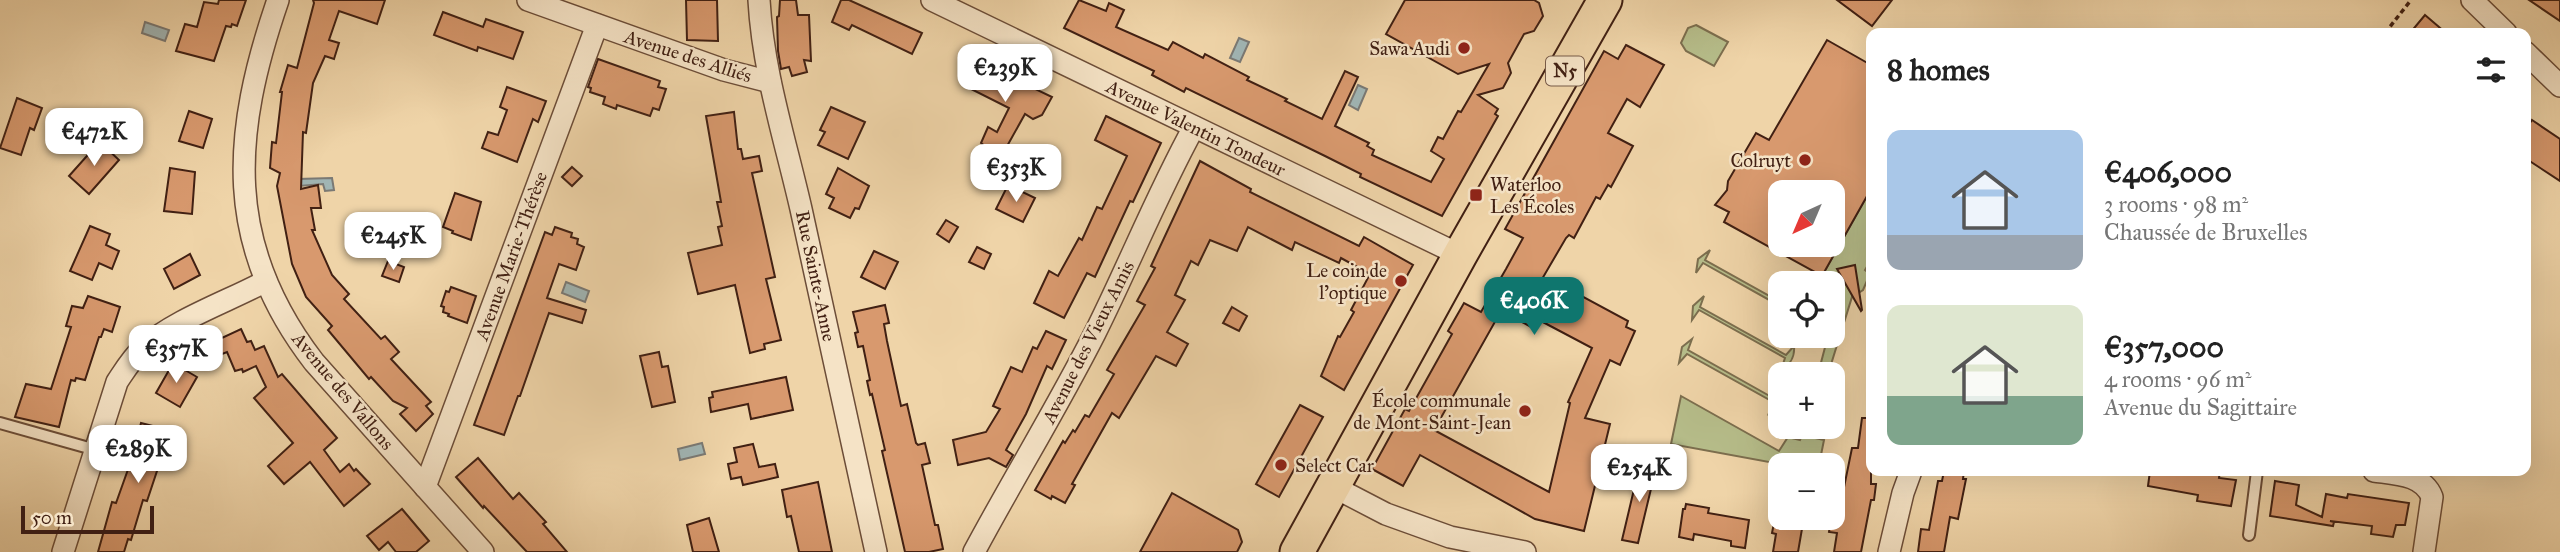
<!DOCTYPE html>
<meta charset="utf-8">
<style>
body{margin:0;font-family:"IM FELL Great Primer",serif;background:#f2f2f2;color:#222;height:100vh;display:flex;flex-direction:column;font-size:26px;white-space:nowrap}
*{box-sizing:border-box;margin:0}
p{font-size:23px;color:#767676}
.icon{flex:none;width:38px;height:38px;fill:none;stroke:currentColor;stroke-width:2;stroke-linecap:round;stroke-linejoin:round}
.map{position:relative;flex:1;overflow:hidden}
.drawer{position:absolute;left:1866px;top:28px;width:665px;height:448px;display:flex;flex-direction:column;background:#fff;border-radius:14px;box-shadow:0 7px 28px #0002}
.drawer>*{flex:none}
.needle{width:46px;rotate:224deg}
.controls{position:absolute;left:1768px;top:180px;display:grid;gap:14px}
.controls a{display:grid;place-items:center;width:77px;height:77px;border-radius:14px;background:#fff;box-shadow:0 7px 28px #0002;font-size:35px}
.scale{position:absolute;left:21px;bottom:18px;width:133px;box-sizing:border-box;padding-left:7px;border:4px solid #412013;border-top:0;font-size:19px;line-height:24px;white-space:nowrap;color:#412013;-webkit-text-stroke:5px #f5e3c6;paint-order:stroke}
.price{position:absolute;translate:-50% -60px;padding:0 16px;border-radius:14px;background:#fff;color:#222;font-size:23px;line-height:46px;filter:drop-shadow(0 2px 4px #0008)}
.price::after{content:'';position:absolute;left:50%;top:42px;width:21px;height:16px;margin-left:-10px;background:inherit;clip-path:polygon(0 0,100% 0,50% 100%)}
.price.selected{background:#0f766e;color:#fff}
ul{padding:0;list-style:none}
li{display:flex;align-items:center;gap:21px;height:175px;padding:0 21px}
li span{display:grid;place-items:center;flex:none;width:196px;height:140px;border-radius:14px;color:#555}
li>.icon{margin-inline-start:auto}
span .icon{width:84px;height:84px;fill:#fffc;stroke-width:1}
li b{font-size:30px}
h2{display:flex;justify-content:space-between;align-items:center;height:84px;padding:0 21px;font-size:30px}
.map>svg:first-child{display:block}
</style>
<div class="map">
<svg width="2560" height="552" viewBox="0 0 2560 552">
<rect width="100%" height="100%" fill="#efd4a8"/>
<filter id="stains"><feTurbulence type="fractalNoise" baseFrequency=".00286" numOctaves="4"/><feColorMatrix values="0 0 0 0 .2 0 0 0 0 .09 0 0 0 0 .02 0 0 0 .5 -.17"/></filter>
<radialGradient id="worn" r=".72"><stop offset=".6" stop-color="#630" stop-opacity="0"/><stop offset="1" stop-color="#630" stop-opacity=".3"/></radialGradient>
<g fill="#b6bd8a" stroke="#7c6e4e" stroke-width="2">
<polygon points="1696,25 1728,42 1714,66 1686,51 1681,43 1688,28"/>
<polygon points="1871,189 1871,260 1865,270 1870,274 1863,290 1852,297 1828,374 1818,374 1828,336 1832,336 1832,320 1837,301 1832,298 1832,284 1823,283 1822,276"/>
<polygon points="1710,250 1705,260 1780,302 1780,306 1703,263 1696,273 1698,259"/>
<path d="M1704 296 1700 307 1786 355 1794 346C1795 357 1791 364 1781 370L1785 358 1699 310 1692 320 1693 306Z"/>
<polygon points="1692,339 1688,350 1775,399 1780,391 1779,405 1769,413 1773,402 1687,354 1679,363 1682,347"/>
<polygon points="1681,396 1779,451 1788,437 1800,440 1802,435 1824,440 1819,465 1785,465 1671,444"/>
</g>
<g fill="#a0b5b4" stroke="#7a7974" stroke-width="2">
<polygon points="145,22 169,30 165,41 142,33"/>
<polygon points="1239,38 1249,42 1240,62 1230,58"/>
<polygon points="1358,85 1367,89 1358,110 1349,105"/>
<polygon points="1002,162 1030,175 1026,184 998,171"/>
<polygon points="332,178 334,190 325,191 323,184 299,186 298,179"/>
<polygon points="566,282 589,291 585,302 562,293"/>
<polygon points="702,443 705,454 680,460 678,449"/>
</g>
<g fill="#d8996e" stroke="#412013" stroke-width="2" fill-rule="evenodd">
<polygon points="219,0 246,0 237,26 232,24 231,27 226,26 214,61 176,51 185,24 197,27 204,2 218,4"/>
<polygon points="313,0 385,0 377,24 339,11 329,40 339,43 334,59 325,56 313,83 306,133 303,132 301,189 318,185 321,208 311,208 315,230 312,230 332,275 349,294 344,299 381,339 385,336 399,352 391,359 431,402 426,406 433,414 416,431 400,414 407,408 393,401 371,377 369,379 328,330 332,326 306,297 292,264 277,186 280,173 270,168 272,142 276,143 282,92 280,92 288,65 297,68 314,3"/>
<polygon points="686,0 717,0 718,41 687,40"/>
<polygon points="780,0 796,0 798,15 809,15 811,61 804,60 807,72 792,76 789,67 781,69 778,51 777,17 779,16"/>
<polygon points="841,0 849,0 922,33 912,54 852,25 849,30 832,22"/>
<polygon points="1079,0 1106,11 1109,3 1124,10 1116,27 1168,50 1173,42 1203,58 1205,54 1249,77 1247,80 1287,99 1285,101 1322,119 1345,71 1358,77 1335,126 1369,143 1367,146 1374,150 1372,155 1431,182 1444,159 1431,151 1438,137 1443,139 1458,111 1461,112 1489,64 1458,74 1386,34 1405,0 1534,0 1539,3 1543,16 1534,31 1524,34 1508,63 1511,73 1503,88 1478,95 1498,109 1495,114 1498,116 1442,216 1360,177 1361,174 1325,156 1186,88 1184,92 1152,75 1154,71 1064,28"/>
<polygon points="1837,0 1892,0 1872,26"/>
<polygon points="2529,0 2560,0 2560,21"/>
<polygon points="443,12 483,27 486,19 523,32 513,59 478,47 477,51 434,35"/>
<polygon points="2425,15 2446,33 2410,33"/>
<path d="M1827 40 1871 65V189L1822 276 1724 222 1729 212 1715 205 1727 190 1728 181 1756 133 1769 140ZM1780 192H1832V245H1780Z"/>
<path d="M1626 45 1664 65 1640 107 1627 99 1608 133 1633 146 1611 187 1608 185 1600 199 1596 197 1574 238 1569 235 1566 238 1535 291 1569 309 1578 294 1628 321 1626 327 1635 331 1620 365 1610 360 1585 418 1610 424 1584 531 1535 519 1420 455 1403 486 1372 469 1405 409 1409 411 1452 334 1448 331 1464 303 1481 312 1506 269 1523 238 1505 229 1604 51 1618 59ZM1501 311 1535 329 1539 320 1592 348 1568 402 1570 403 1549 492 1434 430Z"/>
<polygon points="598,59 660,81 658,87 666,89 659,110 653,108 650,116 617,105 616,109 603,104 605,97 590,92 591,88 588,87"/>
<polygon points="970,62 977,65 979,62 1052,97 1042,115 1033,119 1025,114 1006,148 1002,147 993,163 981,156 986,147 981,143 988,127 997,132 1009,108 969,88 971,79 964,75"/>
<polygon points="507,87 546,101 538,122 533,119 517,162 482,148 488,132 498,135 507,110 500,107"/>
<polygon points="17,98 42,108 34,130 30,128 21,155 0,148"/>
<polygon points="831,107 865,122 848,159 818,145 825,132 820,130"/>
<polygon points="189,111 212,119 203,148 179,141"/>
<polygon points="734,112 738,149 741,149 743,159 759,156 762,171 752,173 775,277 766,279 781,340 764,344 765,349 750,353 735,285 698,294 688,253 722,245 718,227 722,226 717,202 721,202 706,116"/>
<polygon points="1106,116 1161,143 1133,202 1130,201 1095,277 1087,273 1064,318 1034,303 1049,271 1058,276 1079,238 1082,240 1097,207 1102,209 1127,156 1095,140"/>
<polygon points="2532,120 2560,139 2560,181 2525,158 2525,130"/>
<polygon points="101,143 119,160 89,194 69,176 94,148 96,149"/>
<polygon points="1200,161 1251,189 1250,192 1359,246 1364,237 1413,265 1344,390 1321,376 1338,336 1340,337 1354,312 1351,310 1370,274 1341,258 1339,263 1295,242 1292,250 1248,227 1237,251 1210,240 1198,265 1191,261 1175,295 1185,300 1167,332 1188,344 1176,366 1156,356 1119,418 1112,413 1072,484 1075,485 1065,503 1052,496 1051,499 1035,490 1063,441 1065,443 1073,430 1075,432 1085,415 1089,417 1114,374 1107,370 1145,305 1137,301 1155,268 1151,266"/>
<polygon points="572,167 582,176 572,186 562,177"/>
<polygon points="170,168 195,172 192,214 164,211"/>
<polygon points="838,168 869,186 859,209 855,208 850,218 829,208 834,198 826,194"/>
<polygon points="1008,185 1035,198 1023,222 996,209"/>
<polygon points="455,193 481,202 471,240 452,233 453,231 443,227"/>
<polygon points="946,220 958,227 949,242 937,234"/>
<polygon points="90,226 110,234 106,245 119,251 112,269 99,263 92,280 70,271"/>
<polygon points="555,227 572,233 571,237 578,239 577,244 584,247 576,270 559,264 547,298 586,310 582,323 549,313 520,396 518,396 504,435 474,425 545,232 552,235"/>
<polygon points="977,247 991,254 984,269 969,262"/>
<polygon points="874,251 898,262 885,289 861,277"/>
<polygon points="190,254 200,275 174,289 164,269"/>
<polygon points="388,261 404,267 399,282 382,276"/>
<polygon points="1855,265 1862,310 1861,311 1837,269"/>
<polygon points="451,287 476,296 467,323 448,316 449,314 443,312 444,307 441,306 446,291 449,292"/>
<polygon points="88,296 120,307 112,332 104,329 101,337 99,337 85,380 76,378 75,381 71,380 59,427 15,417 26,384 51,389 71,327 66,326 72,306 83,308"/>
<polygon points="885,305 889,323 884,324 887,341 901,406 907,404 916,443 918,445 925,443 930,463 922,465 935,525 938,525 943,549 929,552 905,552 882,451 885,450 872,394 870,395 867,381 870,380 863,346 858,347 855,333 858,332 853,312"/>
<polygon points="1232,307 1247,316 1239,331 1223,323"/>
<polygon points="241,329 247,342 251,341 255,350 264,346 278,377 282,374 337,438 324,450 340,472 349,464 354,471 356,469 370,484 344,506 310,462 284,484 268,466 293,443 254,398 266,387 256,366 243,372 242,369 235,371 227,352 217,356 211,343"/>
<polygon points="1046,331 1066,340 1052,369 1047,366 1026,414 1006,450 1013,455 1006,467 989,458 958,465 953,440 986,432 1000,409 993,406 1011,367 1022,372 1033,347 1037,349"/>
<polygon points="659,352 662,367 668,366 675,402 652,407 640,356"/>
<polygon points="173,363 197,377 180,407 156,393"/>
<polygon points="786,377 793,410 751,419 748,404 711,412 709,398 713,397 712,392"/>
<polygon points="1300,405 1323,417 1279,497 1256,484"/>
<polygon points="1862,418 1871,418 1871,484 1876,484 1874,500 1871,500 1861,552 1834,552 1837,533 1829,532 1832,512 1834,512 1836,502 1841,502 1852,448 1858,448"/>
<polygon points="141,423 184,434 178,457 163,453 147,501 143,500 131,540 128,539 124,552 98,552 112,502 116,503 131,461"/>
<polygon points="753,444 759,467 775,464 778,477 743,485 741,477 731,479 728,464 737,462 734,448"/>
<polygon points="478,458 513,499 519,493 546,522 543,524 567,552 527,552 484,506 483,508 456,477"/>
<polygon points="1640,464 1656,468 1638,543 1622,540"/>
<polygon points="1944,471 1964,471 1963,479 1966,479 1958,519 1950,517 1944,552 1918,552 1921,529 1929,530 1938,481 1942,481"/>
<polygon points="2150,471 2220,471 2219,478 2236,480 2231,506 2197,501 2198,495 2148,486"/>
<polygon points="2275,481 2299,485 2296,505 2322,517 2326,494 2347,498 2348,494 2409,503 2405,525 2396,525 2393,537 2371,534 2372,526 2330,521 2334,522 2333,526 2270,516"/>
<polygon points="818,482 832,552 799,552 791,516 787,517 782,490"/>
<polygon points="1172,493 1238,530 1242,542 1237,552 1140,552"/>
<polygon points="1686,504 1709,508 1708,513 1749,520 1745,548 1731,546 1731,541 1694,534 1693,540 1679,537 1683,509 1685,509"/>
<polygon points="402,509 429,541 416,552 396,552 388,542 379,550 367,536"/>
<polygon points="709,518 719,552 693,552 687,525"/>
<polygon points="1775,518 1803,523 1798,552 1773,552 1776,534 1772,533"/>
</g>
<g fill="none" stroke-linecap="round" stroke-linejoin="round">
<defs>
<g id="service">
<polyline points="0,423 96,450"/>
<polyline points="2249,535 2257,471"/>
</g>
<g id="minor">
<path d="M278 0C232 134 223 244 314 362L483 552"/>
<polyline points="528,0 724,70 770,82"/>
<path d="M759 0C763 72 785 139 801 209 826 323 851 437 876 552"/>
<polyline points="932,0 1460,255"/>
<polyline points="2472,0 2506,33"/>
<polyline points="2525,52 2560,86"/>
<path d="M2374 471C2395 474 2423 474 2432 497L2424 552"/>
<polyline points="425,487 597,25"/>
<polyline points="1334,487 1386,514 1450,537 1525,552"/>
<path d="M63 552 117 382C125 370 132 358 143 348 174 320 229 301 266 281"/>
<path d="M974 552C1013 479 1057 408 1095 333 1129 265 1157 194 1194 127"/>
<polyline points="1889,552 1903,493 1911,471"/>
</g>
<polyline id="primary" points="1297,552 1460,255 1605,0"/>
</defs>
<use href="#service" stroke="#6c4d38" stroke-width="14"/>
<use href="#minor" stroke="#6c4d38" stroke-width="24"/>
<use href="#primary" stroke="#412013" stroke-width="37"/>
<polyline stroke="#412013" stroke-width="3.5" stroke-dasharray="5 3.5" stroke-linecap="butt" points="2385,33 2411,0"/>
<use href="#service" stroke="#f5e3c6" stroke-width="10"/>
<use href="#minor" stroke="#f5e3c6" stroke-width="21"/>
<use href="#primary" stroke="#efd4a8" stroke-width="33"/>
</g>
<g fill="#8f2418" stroke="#f5e3c6" stroke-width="2.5">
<circle cx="1464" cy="48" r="7"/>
<circle cx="1805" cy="160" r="7"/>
<rect x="1469" y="188" width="14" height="14" rx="3.5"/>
<circle cx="1401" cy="281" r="7"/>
<circle cx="1525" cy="411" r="7"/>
<circle cx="1281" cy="465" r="7"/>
</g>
<g text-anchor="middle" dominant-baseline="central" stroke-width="5" stroke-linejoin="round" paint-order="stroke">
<rect fill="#f5e3c6" stroke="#775a49" stroke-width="2" x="1546" y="56.5" width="38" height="29" rx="5"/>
<g font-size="18" font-weight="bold" fill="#412013">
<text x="1565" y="71">N5</text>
</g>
<g font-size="19" fill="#412013" stroke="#f5e3c6" text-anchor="end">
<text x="1450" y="48">Sawa Audi</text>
<text x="1791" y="160">Colruyt</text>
<text x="1490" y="184" text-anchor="start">Waterloo<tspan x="1490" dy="22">Les Écoles</tspan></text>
<text x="1387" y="270">Le coin de<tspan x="1387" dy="22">l'optique</tspan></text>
<text x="1511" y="400">École communale<tspan x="1511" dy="22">de Mont-Saint-Jean</tspan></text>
<text x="1295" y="465" text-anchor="start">Select Car</text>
</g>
<g font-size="19" fill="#412013" stroke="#f5e3c6">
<text transform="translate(688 56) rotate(18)">Avenue des Alliés</text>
<text transform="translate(1196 128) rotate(26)">Avenue Valentin Tondeur</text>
<text transform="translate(511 256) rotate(-70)">Avenue Marie-Thérèse</text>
<text transform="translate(816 276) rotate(78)">Rue Sainte-Anne</text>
<text transform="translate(1088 342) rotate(-63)">Avenue des Vieux Amis</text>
<text transform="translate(343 391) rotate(50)">Avenue des Vallons</text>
</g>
</g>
<rect width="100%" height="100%" filter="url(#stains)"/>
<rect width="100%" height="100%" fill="url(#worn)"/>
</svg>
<div class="controls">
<a><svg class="needle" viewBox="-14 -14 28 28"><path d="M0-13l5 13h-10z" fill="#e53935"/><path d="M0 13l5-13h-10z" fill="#767676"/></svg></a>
<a><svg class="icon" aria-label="locate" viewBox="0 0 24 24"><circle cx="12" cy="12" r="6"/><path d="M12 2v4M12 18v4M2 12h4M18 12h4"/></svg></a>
<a>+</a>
<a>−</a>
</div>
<div class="scale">50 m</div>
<b class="price" style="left:1005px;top:104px">€239K</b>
<b class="price" style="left:94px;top:168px">€472K</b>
<b class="price" style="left:1016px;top:204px">€353K</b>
<b class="price" style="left:393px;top:272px">€245K</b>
<b class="price selected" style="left:1534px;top:337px">€406K</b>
<b class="price" style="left:176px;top:385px">€357K</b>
<b class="price" style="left:138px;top:485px">€289K</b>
<b class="price" style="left:1639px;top:504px">€254K</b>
<section class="drawer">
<h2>8 homes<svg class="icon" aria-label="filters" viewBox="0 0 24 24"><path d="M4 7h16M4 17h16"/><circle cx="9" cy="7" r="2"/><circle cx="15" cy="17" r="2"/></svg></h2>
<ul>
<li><span style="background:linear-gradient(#a9c7e8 75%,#9aa5b1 0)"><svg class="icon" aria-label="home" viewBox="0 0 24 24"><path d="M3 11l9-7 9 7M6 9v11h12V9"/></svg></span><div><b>€406,000</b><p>3 rooms · 98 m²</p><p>Chaussée de Bruxelles</p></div></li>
<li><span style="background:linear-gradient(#dfe7d0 65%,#7fa58c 0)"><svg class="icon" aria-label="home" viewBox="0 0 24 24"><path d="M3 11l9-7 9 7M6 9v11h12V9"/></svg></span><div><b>€357,000</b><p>4 rooms · 96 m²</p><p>Avenue du Sagittaire</p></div></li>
</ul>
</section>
</div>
